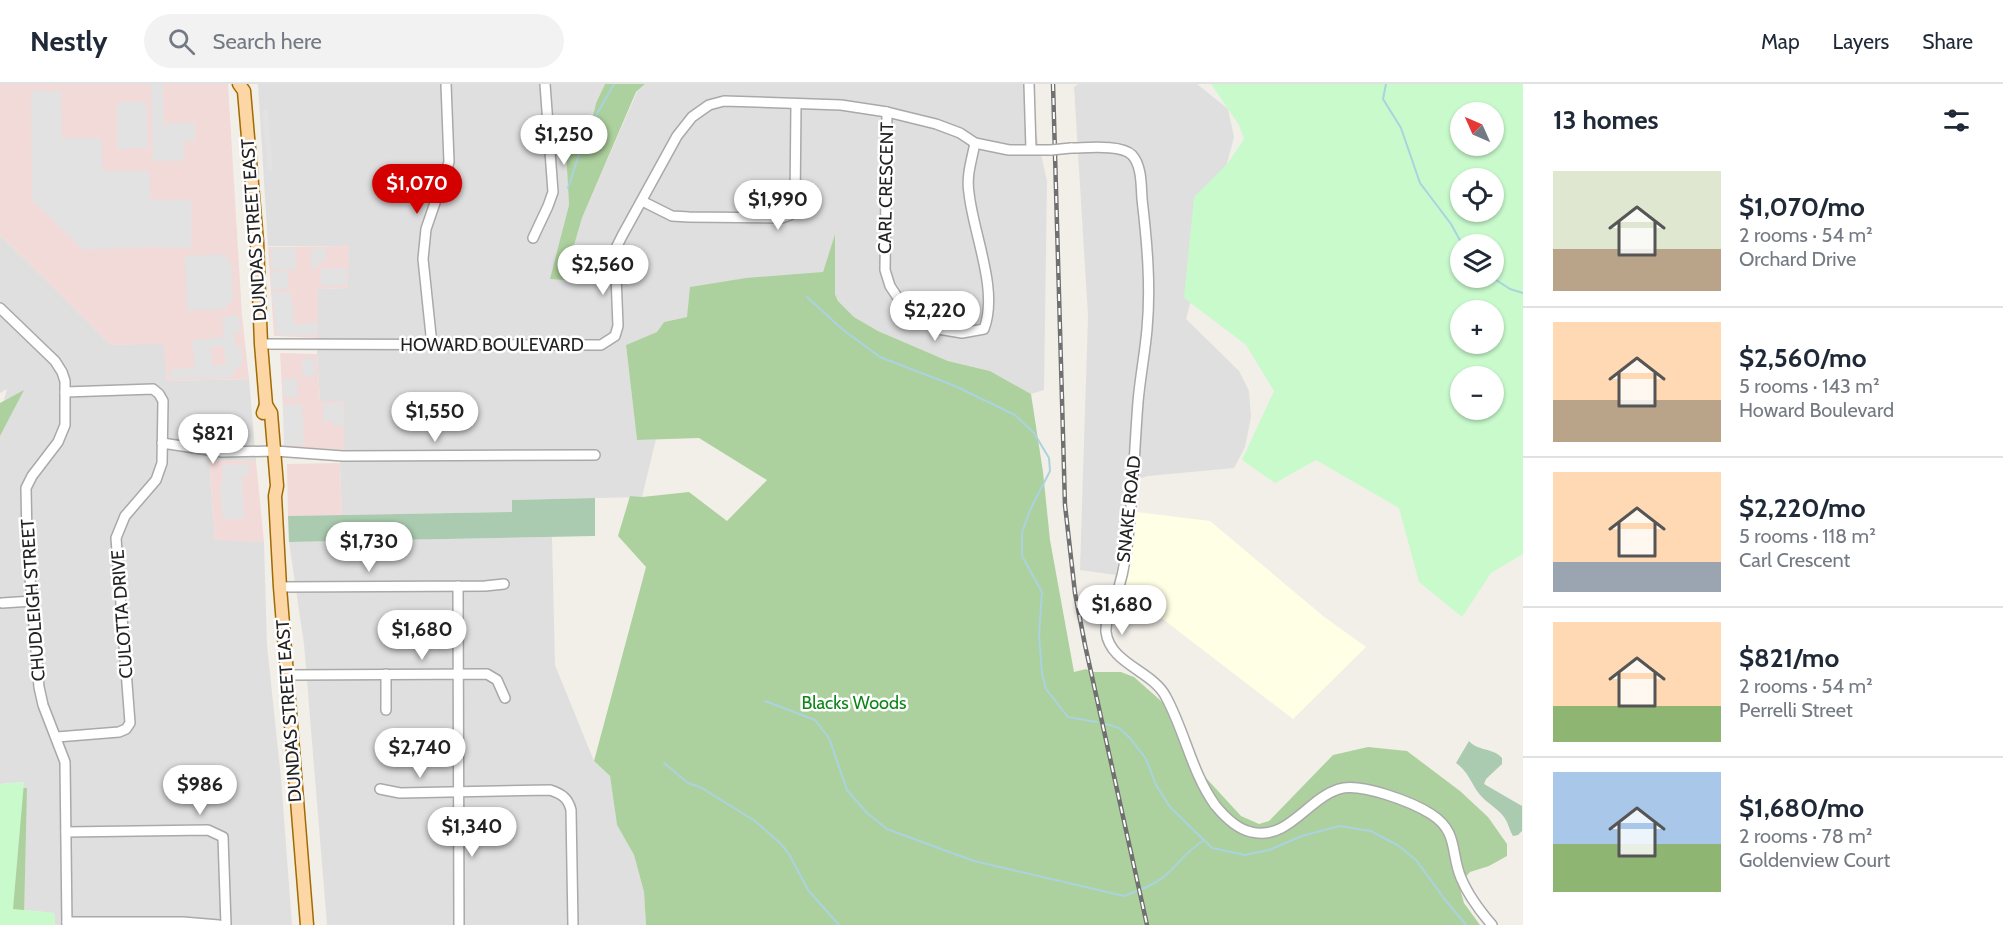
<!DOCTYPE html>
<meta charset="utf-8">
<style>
body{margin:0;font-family:Cabin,sans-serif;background:#f2f2f3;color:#1f2937;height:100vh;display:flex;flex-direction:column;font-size:22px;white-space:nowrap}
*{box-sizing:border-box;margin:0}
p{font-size:20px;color:#747a83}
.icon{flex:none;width:33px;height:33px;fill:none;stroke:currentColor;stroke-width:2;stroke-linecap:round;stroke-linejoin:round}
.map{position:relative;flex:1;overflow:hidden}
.details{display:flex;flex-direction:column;background:#fff;width:480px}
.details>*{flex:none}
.needle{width:39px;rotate:315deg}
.tools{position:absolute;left:1450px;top:18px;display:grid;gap:12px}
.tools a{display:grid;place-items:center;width:54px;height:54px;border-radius:50%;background:#fff;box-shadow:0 2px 4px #0004;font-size:30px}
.price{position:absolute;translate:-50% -51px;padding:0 14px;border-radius:21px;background:#fff;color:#222;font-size:20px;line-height:39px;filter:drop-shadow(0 2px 3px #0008)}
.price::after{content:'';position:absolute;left:50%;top:36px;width:18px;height:14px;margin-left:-9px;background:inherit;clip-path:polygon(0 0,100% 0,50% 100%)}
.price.active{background:#d40000;color:#fff}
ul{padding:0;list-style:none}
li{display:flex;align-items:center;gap:18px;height:150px;padding:0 30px}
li+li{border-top:2px solid #e0e1e3}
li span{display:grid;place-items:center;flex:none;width:168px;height:120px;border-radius:0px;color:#555}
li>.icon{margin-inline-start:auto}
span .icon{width:72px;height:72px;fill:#fffc;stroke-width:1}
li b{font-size:26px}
h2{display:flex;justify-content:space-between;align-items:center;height:72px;padding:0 30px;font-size:26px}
header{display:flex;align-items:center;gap:36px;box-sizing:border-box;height:84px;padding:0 30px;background:#fff;border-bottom:2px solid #e0e1e3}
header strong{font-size:28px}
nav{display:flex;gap:33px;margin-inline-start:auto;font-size:21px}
.search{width:420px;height:54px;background:#f2f2f3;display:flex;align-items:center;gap:15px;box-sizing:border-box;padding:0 21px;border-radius:33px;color:#747a83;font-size:22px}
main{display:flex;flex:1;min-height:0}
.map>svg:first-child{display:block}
</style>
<header>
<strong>Nestly</strong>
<div class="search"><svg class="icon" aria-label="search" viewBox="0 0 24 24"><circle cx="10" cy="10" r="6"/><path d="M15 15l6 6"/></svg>Search here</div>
<nav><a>Map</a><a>Layers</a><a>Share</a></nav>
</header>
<main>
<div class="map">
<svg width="1523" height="841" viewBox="0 0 1523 841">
<rect width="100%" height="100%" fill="#f2efe9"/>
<g fill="#e0dfdf">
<polygon points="258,0 605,0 596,19 589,49 565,50 569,121 551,194 564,196 582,134 637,8 645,0 1025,0 1047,97 1044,306 1031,310 990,287 948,277 878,247 854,233 838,217 835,210 834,153 823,188 811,190 687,233 664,238 658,248 626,261 637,356 656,355 642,413 512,416 512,428 342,431 340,379 344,366 344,317 320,318 317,270 318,205 348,204 348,162 268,162"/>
<polygon points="1078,0 1197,0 1228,25 1234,53 1186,235 1239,287 1249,307 1251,333 1245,363 1234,384 1148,392 1128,398 1116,491 1080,486 1088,232 1074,3"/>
<polygon points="0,151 111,261 164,259 167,297 249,295 256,377 209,376 215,455 264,458 267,561 281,694 292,841 55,841 54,829 13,825 23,698 0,700 0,331 7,305 0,309"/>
<polygon points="552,453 555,581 594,677 610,692 617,741 634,771 644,808 646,841 327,841 304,560 289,458"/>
</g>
<g fill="#f2dad9">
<polygon points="0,0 228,0 242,231 249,295 167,297 163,260 111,261 0,151"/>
<polygon points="349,162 348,204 318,205 318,254 274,252 268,163"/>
<polygon points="280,269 317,270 320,317 344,317 344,366 285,362"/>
<polygon points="209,376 256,377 264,458 215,456"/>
<polygon points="340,379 342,431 288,432 287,380"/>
</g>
<polygon fill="#ffffe5" points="1137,428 1210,437 1323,532 1366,563 1293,635 1125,506"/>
<g fill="#add19e">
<polygon points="605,0 645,0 636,8 582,134 564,196 550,195 569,121 565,50 589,49 596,19"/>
<polygon points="835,150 835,210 838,217 854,233 878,247 948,277 990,287 1031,310 1043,388 1050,456 1074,588 1086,585 1092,588 1121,588 1134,593 1169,624 1195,682 1241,732 1259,740 1269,737 1333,671 1368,663 1407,667 1460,707 1488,733 1507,760 1507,772 1489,782 1470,788 1459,801 1464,819 1480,841 646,841 644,808 634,771 617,741 610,692 594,677 646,483 618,452 630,412 642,413 689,408 727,437 767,396 699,354 637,356 626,261 657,248 664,238 687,233 690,203 746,194 823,188"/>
<polygon points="24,306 0,352 0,319"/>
<polygon points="10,704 27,704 24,832 4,832"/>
</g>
<g fill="#aacbaf">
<polygon points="595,414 595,452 289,458 288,432 512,428 512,416"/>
<path d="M1469 657C1479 668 1492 663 1502 674V680L1486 695 1484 700 1522 722V747L1518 751 1513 752C1510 747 1509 743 1507 738 1502 727 1491 722 1483 714 1471 702 1471 690 1456 679Z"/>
</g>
<g fill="#c8facc" fill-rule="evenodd">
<path d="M1211 0H1523V470L1491 489 1462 533 1419 498 1399 424 1316 376 1275 399 1242 376 1274 307 1246 261 1184 214 1194 113 1228 79 1244 55 1239 41ZM1461 28H1494V62H1461ZM1461 94H1494V128H1461ZM1461 160H1494V194H1461ZM1461 226H1494V260H1461ZM1461 292H1494V326H1461Z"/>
<polygon points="24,698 13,825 54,829 55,841 0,841 0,700"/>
</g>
<g fill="#e2e2e2" fill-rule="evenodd">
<polygon points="151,0 163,0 164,44 166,44 166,39 195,39 195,57 183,57 184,77 153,77"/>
<polygon points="31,7 61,7 62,54 101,54 103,87 149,87 151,116 191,116 191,165 157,163 84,166 32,116"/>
<polygon points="117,18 147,18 148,64 117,65"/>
<polygon points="268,26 273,87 268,87 262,27"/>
<polygon points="295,163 296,186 271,186 271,164"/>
<polygon points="311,164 326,164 326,177 319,177 319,183 314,183 314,186 311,186"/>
<polygon points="227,170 227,178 232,178 233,218 227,219 227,225 187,227 185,172"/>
<polygon points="347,184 347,201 321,202 320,185"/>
<polygon points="288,187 288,205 272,206 271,188"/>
<polygon points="272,208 291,208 294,240 317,239 317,251 277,251"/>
<path d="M238 231 240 248H234L235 262H241L242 280 229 294 170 295V286L195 283 192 256 224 253 222 233ZM224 262 226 280 213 282 210 264Z"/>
<polygon points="314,274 315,292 303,293 302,275"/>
<polygon points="297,295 298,313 283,313 283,296"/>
<polygon points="343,318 344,341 334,342 333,337 323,338 323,320"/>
<polygon points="302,320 304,361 284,362 283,321"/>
<polygon points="248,380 249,391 242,392 244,434 223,436 220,399 223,399 222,381"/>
</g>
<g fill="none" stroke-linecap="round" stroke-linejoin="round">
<g stroke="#aad3df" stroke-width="2">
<polyline points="1386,0 1383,15 1401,44 1420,99 1451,140 1462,160"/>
<polyline points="568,104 586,49 614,0"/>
<polyline points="1493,194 1510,205 1523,209"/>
<polyline points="807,213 842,245 880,273 955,302 1015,331 1034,349 1049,374 1050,387 1030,426 1022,449 1022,472 1042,508 1039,551 1042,589 1046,605 1068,633 1097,638"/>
<path d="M765 617 815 636 829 654 847 706 867 729 887 745 974 777 1124 812C1139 806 1155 801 1167 790 1179 779 1189 765 1203 757"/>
<polyline points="1106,640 1119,644 1130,654 1146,675 1156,701 1170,723 1212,764 1245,771 1269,766 1302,752 1339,742 1371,747 1399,762 1416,776 1446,817 1466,841"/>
<polyline points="664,679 688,699 700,703 755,737 780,759 789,770 808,806 839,841"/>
</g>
<defs>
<g id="minor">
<polyline points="1029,0 1031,65"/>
<path d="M887 28 885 186 890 202 900 217 938 245 962 249 984 245C999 206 973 149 969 109 966 92 972 75 975 59"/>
<path d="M1071 64C1086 64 1121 60 1132 71 1142 82 1141 101 1142 115 1147 158 1151 202 1147 245 1145 269 1140 294 1138 318 1134 369 1133 420 1126 471 1124 484 1121 497 1117 510 1113 521 1105 535 1106 548 1110 580 1153 587 1166 613 1185 648 1192 689 1215 721 1224 732 1237 745 1251 748 1288 757 1307 715 1339 705 1360 698 1412 718 1431 730 1459 748 1450 768 1461 794 1468 811 1480 827 1492 841"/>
<polyline points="642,117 672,132 689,133 782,134 790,131 795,121 796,20"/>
<polyline points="533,154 548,122 553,108 545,0"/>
<polyline points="0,224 55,277 62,288 65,297 65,341 58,358 32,392 26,404 27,456 39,603 43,621 65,678 67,841"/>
<polyline points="261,260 601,261 615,252 618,242 615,166 622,152 677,52 692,33 709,21 724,17 841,21 887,28 936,40 960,49 975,59 1009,66 1051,66"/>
<polyline points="432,261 423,175 426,145 449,78 446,0"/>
<polyline points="162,359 222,368 275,367 343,372 595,371"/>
<polyline points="458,502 459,841"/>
<polyline points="280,503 485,502 504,500"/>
<polyline points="2,519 33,517"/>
<polyline points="386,590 386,626"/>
<polyline points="287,591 487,590 497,596 505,614"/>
<polyline points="57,653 119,648 126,645 130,639 116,454 125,432 156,396 162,379 163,317 159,310 153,305 65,308"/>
<path d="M380 705 400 709 550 706C562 710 568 714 571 726L573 841"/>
<polyline points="66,748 208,746 223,753 226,841"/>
<polyline points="67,838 183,838 219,841"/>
</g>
<g id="major">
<polyline points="239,0 244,7 257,158 261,260 266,321 263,329"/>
<polyline points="266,321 271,329 277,402 275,412 280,503 307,841"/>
</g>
</defs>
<use href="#minor" stroke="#a9a9a9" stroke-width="12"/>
<use href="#major" stroke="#a06b00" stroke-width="15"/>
<use href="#minor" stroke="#fff" stroke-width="9"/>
<use href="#major" stroke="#fcd6a4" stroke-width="12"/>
<defs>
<polyline id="rail" points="1053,0 1065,421 1075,509 1085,561 1147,841"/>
</defs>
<use href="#rail" stroke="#707070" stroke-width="4.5"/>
<use href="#rail" stroke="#fff" stroke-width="2" stroke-dasharray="7" stroke-linecap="butt"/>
<defs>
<polyline id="minor-bridge" points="1051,66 1071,64"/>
</defs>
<use href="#minor-bridge" stroke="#a9a9a9" stroke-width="12" stroke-linecap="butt"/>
<use href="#minor-bridge" stroke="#fff" stroke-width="9"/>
</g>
<g text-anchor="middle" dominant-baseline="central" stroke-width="5" stroke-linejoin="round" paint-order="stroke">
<g font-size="18" fill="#222" stroke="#fff">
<text transform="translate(886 104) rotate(-89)">CARL CRESCENT</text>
<text transform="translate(254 146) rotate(-94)">DUNDAS STREET EAST</text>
<text x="492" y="261">HOWARD BOULEVARD</text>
<text transform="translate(1129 425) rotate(-84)">SNAKE ROAD</text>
<text transform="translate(33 516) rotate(-94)">CHUDLEIGH STREET</text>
<text transform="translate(122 530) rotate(-94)">CULOTTA DRIVE</text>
<text transform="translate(289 627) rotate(-94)">DUNDAS STREET EAST</text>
</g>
<g font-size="18" fill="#0c8416" stroke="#fff">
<text x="854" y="619">Blacks Woods</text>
</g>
</g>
</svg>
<div class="tools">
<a><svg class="needle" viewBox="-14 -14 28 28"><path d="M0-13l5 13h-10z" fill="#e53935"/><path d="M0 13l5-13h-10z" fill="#747a83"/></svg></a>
<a><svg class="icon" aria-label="locate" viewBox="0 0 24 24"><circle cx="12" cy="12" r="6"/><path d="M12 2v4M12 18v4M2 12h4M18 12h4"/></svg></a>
<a><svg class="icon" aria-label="layers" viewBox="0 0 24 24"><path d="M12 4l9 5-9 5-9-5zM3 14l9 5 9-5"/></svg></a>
<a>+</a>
<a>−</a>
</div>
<b class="price" style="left:564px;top:82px">$1,250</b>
<b class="price active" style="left:417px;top:131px">$1,070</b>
<b class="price" style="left:778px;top:147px">$1,990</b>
<b class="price" style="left:603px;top:212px">$2,560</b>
<b class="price" style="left:935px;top:258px">$2,220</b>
<b class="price" style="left:435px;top:359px">$1,550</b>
<b class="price" style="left:213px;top:381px">$821</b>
<b class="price" style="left:369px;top:489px">$1,730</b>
<b class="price" style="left:1122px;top:552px">$1,680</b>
<b class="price" style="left:422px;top:577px">$1,680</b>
<b class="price" style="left:420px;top:695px">$2,740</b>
<b class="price" style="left:200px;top:732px">$986</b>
<b class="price" style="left:472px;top:774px">$1,340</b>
</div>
<section class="details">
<h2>13 homes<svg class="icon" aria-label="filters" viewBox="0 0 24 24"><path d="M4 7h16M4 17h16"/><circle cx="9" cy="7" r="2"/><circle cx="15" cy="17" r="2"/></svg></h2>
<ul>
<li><span style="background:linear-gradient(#dfe7d0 65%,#b9a48a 0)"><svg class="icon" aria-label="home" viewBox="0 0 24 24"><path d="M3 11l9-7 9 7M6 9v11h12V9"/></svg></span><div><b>$1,070/mo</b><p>2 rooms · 54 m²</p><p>Orchard Drive</p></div></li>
<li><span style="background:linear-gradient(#ffd9b3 65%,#b9a48a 0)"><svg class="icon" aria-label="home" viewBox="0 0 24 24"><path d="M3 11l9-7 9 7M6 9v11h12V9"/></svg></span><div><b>$2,560/mo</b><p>5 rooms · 143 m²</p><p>Howard Boulevard</p></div></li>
<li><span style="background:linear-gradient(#ffd9b3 75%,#9aa5b1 0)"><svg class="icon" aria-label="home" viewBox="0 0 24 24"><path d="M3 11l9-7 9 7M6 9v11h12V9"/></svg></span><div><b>$2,220/mo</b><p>5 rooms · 118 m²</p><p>Carl Crescent</p></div></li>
<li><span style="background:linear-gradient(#ffd9b3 70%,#8fb573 0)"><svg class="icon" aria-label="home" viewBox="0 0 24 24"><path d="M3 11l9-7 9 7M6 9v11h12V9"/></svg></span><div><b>$821/mo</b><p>2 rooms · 54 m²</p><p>Perrelli Street</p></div></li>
<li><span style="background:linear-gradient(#a9c7e8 60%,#8fb573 0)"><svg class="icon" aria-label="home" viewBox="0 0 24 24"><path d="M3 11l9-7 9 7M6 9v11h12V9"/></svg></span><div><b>$1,680/mo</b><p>2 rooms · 78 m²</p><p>Goldenview Court</p></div></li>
</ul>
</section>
</main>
